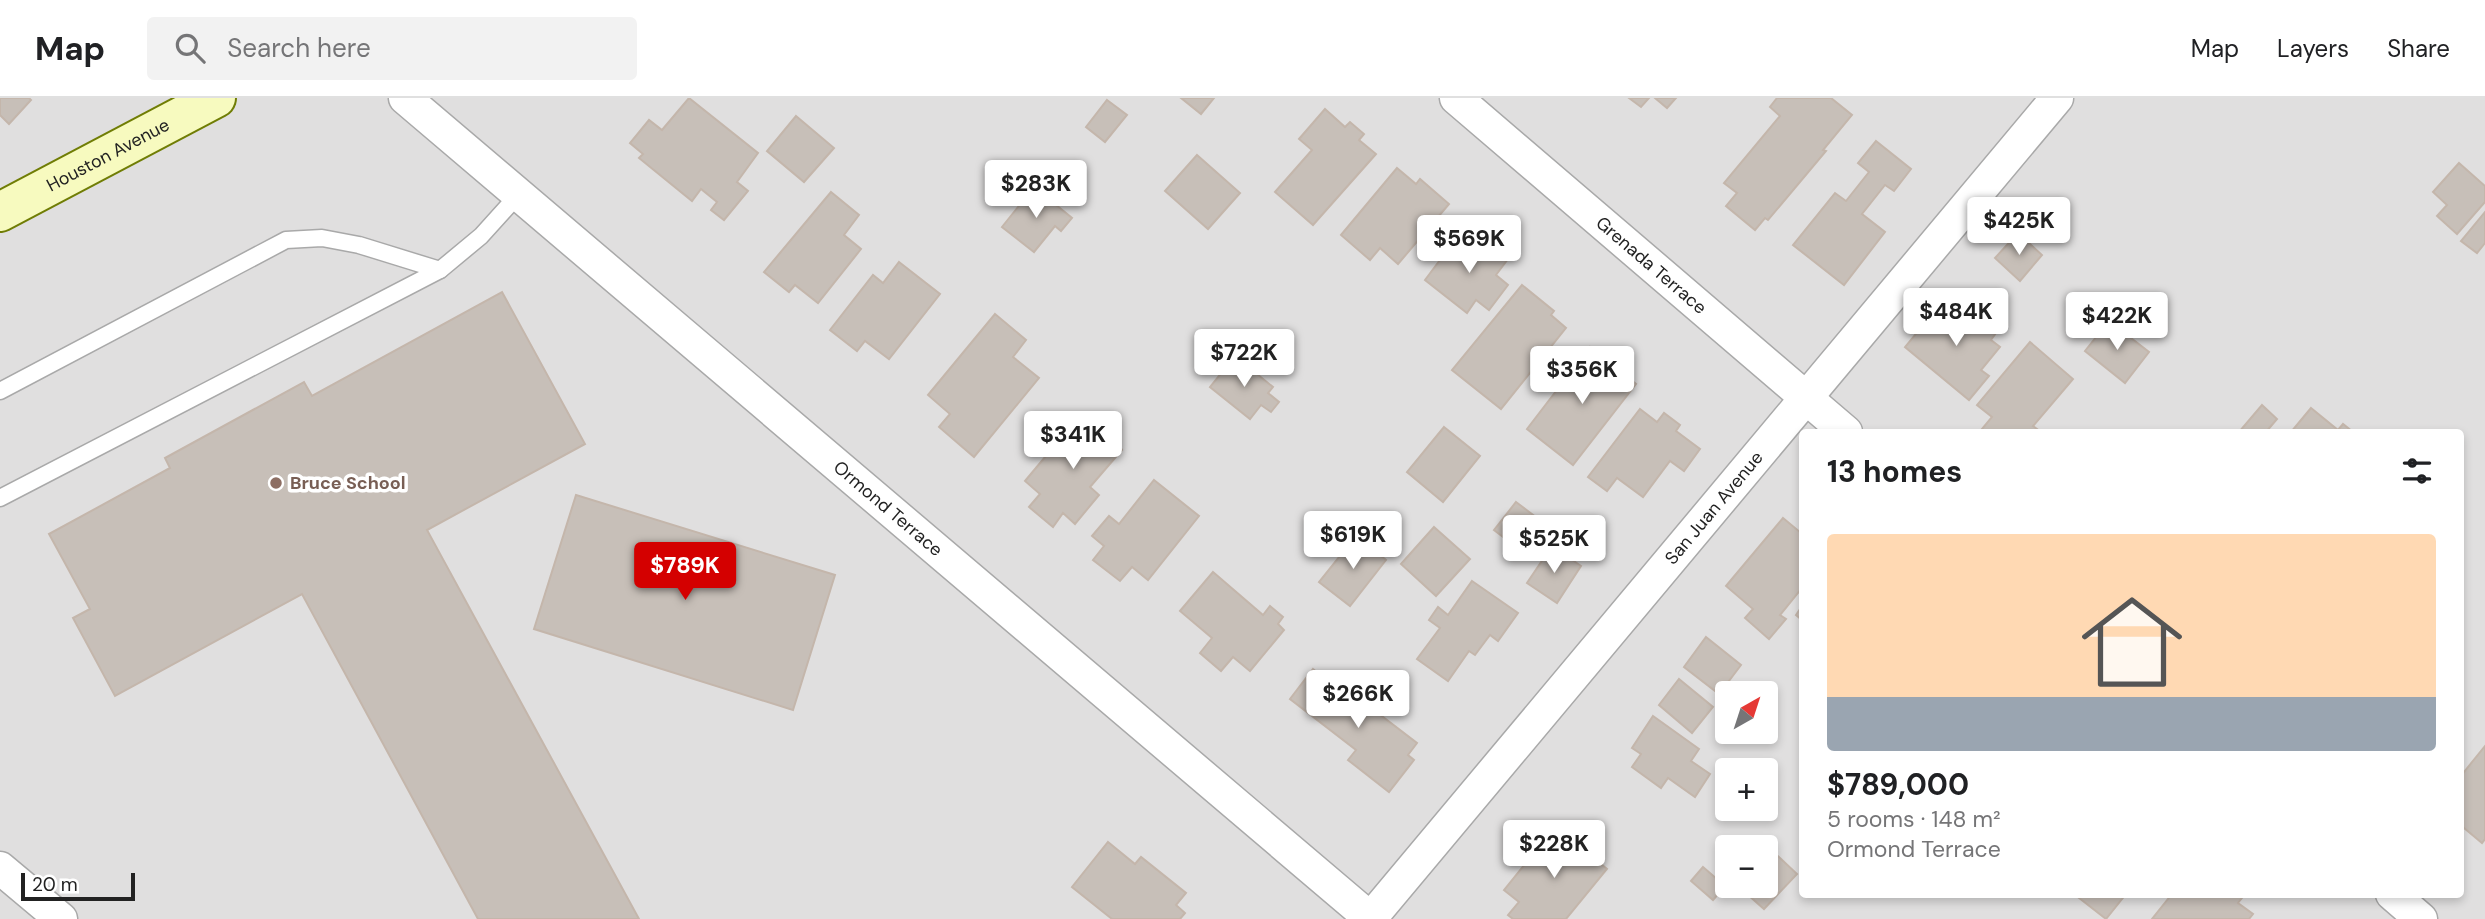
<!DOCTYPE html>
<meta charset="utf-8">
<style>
body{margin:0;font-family:"DM Sans",sans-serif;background:#f2f2f2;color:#202124;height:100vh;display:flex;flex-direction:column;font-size:26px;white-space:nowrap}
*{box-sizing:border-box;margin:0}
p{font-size:23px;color:#757577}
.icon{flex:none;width:38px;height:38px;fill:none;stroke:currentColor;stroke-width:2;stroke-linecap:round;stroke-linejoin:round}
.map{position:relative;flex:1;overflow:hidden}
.sheet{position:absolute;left:1799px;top:331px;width:665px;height:469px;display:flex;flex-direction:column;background:#fff;border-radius:7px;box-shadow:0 4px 10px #0003}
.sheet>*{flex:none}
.needle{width:46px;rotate:39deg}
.controls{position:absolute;left:1715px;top:583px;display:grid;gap:14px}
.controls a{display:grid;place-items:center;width:63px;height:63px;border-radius:7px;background:#fff;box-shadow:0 4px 10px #0003;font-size:35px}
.scale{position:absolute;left:21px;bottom:18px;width:114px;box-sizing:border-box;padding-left:7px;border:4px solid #222;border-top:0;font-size:19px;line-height:24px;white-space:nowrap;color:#222;-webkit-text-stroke:5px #fff;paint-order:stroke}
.price{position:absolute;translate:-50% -60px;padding:0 16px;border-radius:7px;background:#fff;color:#222;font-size:23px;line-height:46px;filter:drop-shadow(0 2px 4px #0008)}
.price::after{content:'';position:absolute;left:50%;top:42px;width:21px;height:16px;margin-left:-10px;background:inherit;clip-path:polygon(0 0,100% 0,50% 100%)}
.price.current{background:#d40000;color:#fff}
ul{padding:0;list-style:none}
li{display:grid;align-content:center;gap:14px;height:371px;padding:0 28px}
li span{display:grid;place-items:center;height:217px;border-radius:7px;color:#555}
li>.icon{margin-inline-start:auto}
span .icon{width:126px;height:126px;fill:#fffc;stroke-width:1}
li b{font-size:30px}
h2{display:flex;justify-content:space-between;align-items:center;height:84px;padding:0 28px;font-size:30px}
header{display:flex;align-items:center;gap:42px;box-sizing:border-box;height:98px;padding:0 35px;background:#fff;border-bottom:2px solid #e0e0e0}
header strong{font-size:33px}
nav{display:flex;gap:38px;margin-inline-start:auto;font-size:24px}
.search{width:490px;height:63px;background:#f2f2f2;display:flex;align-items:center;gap:18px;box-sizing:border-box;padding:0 24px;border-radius:7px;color:#757577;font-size:26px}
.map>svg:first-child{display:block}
</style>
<header>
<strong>Map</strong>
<div class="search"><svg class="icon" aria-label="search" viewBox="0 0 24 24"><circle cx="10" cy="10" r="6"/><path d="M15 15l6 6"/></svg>Search here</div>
<nav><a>Map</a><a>Layers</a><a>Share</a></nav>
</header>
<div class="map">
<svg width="2485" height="821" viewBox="0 0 2485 821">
<rect width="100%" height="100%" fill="#f2efe9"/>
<path fill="#e0dfdf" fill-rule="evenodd" d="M0 0H2485V821H0ZM1802 334H2460V796H1802ZM1727 595H1766V634H1727ZM1727 672H1766V710H1727ZM1727 749H1766V788H1727Z"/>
<g fill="#c7bfb8" stroke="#c4b6ab" stroke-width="2">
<polygon points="0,0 29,0 31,2 9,26 0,17"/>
<polygon points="689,0 758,55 737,84 748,93 724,122 711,112 717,104 701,91 692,103 639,60 643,56 630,45 649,22 662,32"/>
<polygon points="1181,0 1214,0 1201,16"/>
<polygon points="1629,0 1649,0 1641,9"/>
<polygon points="1655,0 1676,0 1667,10"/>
<polygon points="1777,0 1831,0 1852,17 1823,52 1826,53 1768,122 1765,120 1755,132 1726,108 1737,95 1724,85 1780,18 1770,9"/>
<polygon points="1107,2 1127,17 1105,44 1086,29"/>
<polygon points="1325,11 1345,29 1350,24 1364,36 1359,42 1376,56 1313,127 1275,94 1312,52 1299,41"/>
<polygon points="796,18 834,50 804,84 767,53"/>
<polygon points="1876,43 1911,71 1894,93 1885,87 1862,116 1885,134 1844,187 1793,147 1835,95 1846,103 1869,74 1858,65"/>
<polygon points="1197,57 1240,95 1208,131 1165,93"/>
<polygon points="2459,65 2485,88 2485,104 2457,136 2437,118 2447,107 2433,94"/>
<polygon points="1397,70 1416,86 1420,81 1449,106 1398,166 1380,150 1370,162 1341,137"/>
<polygon points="1034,89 1072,120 1061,133 1055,128 1034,154 1002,129"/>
<polygon points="831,94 859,117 844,137 861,151 818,205 795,187 789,194 764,174"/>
<polygon points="2485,114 2485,145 2477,155 2461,143"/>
<polygon points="2018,135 2042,157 2020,183 1995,160"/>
<polygon points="1458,138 1478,154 1486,144 1508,161 1496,177 1508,187 1489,212 1476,202 1467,215 1425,182"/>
<polygon points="899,164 940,196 889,261 865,243 857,253 830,232 873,177 883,185"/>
<polygon points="1522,187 1554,213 1551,217 1566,230 1501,311 1452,272"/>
<polygon points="502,194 585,346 427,432 639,821 478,821 302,496 115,598 73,520 90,511 49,436 170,370 165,360 304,284 312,298"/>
<polygon points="1944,202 1957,214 1963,207 1996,235 1991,242 2000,249 1981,272 1989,278 1969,302 1905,249"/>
<polygon points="995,216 1026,242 1013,259 1039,280 974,359 939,329 950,316 928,297"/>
<polygon points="2109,223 2149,254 2125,285 2085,253"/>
<polygon points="2030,244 2073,281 2033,328 2041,334 1987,334 1982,331 1992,319 1977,307"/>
<polygon points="1590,249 1636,286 1573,367 1527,331"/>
<polygon points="1235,258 1273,289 1268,295 1279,304 1271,314 1261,307 1250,321 1210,289"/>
<polygon points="2262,307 2277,321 2266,334 2239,334"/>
<polygon points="2311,310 2338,332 2343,326 2353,334 2291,334"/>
<polygon points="1640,311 1657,324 1664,315 1680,327 1676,333 1700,351 1684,373 1670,363 1643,399 1617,380 1607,393 1588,379"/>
<polygon points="1082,315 1103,333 1110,325 1119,334 1114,339 1122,352 1090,389 1099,397 1075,426 1063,415 1053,429 1029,409 1040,396 1025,383"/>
<polygon points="1444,329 1480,358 1443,404 1407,374"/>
<polygon points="1154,382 1199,418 1148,482 1132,469 1120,483 1093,462 1104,448 1092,438 1109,418 1119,426"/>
<polygon points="576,397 835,477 793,612 534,531"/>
<polygon points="1516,404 1541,423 1519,451 1494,432"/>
<polygon points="1783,420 1801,435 1802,433 1802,490 1780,517 1786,521 1769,541 1745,520 1753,511 1726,488"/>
<polygon points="1434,429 1470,461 1436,498 1401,466"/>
<polygon points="1356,438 1386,462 1350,508 1319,484"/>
<polygon points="1552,448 1581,468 1557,505 1527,485"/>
<polygon points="1213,474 1263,517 1270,508 1283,519 1278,526 1284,532 1250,573 1233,559 1221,573 1200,555 1212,540 1180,513"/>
<polygon points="1472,483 1518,515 1498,543 1490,537 1475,557 1469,553 1448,583 1417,561 1440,530 1429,522 1438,509 1448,517"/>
<polygon points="1802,508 1802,522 1796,517"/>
<polygon points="1706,539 1741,567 1719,596 1684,569"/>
<polygon points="1313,571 1342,594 1345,590 1417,645 1408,657 1414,662 1389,694 1348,662 1356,652 1290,601"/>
<polygon points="1679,581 1713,609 1692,635 1659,607"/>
<polygon points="1653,618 1699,651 1691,663 1710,676 1695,699 1668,680 1661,690 1632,669 1641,656 1632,650"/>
<polygon points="2485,648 2485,741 2482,745 2464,730 2460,735 2460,679"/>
<polygon points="1555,729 1607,771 1566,821 1513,821 1508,817 1519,804 1504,792"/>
<polygon points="1108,744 1135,766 1141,759 1186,795 1176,807 1185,815 1180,821 1112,821 1072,789"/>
<polygon points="1764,745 1797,776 1764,811 1738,788 1766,788 1766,749 1760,749"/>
<polygon points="1703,769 1725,788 1713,802 1691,783"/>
<polygon points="2074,796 2126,796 2106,821"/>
<polygon points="2172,796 2245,796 2238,805 2253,816 2249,821 2152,821"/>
</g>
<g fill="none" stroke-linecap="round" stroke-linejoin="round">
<defs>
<g id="lane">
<polyline points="0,293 286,142 322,140 359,147 440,172"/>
<polyline points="0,400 440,172 481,138 519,96"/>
</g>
<g id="street">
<path id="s1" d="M405 0 1371 821"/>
<path id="s2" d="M1456 0 1846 334"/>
<polyline points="0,770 61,821"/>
<polyline points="2392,796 2421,821"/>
<path id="s3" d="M1370 821 2057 0"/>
</g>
<g id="secondary">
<path id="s4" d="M0 114 216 0"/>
</g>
</defs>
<use href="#lane" stroke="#a9a9a9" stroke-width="19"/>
<use href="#street" stroke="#a9a9a9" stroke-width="35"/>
<use href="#secondary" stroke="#707d05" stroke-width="42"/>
<use href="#lane" stroke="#fff" stroke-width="16"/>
<use href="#street" stroke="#fff" stroke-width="32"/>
<use href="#secondary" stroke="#f7fabf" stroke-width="38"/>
</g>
<circle fill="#8d6e63" stroke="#fff" stroke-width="2.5" cx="276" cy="385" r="7"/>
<g text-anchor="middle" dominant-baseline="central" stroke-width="7" stroke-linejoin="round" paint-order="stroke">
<g font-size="18" fill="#222" stroke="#fff">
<text stroke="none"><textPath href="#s4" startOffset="122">Houston Avenue</textPath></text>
<text stroke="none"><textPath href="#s2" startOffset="257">Grenada Terrace</textPath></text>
<text stroke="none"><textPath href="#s1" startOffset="634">Ormond Terrace</textPath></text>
<text stroke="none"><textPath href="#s3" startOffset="536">San Juan Avenue</textPath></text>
</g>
<g font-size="18" font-weight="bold" fill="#785e54" stroke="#fff" text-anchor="start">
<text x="290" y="385">Bruce School</text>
</g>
</g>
</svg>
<div class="controls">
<a><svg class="needle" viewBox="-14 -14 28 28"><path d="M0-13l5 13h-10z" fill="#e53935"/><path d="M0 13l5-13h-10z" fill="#757577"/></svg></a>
<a>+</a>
<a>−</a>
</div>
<div class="scale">20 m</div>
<b class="price" style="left:1036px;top:122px">$283K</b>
<b class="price" style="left:2019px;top:159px">$425K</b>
<b class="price" style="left:1469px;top:177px">$569K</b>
<b class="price" style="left:1956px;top:250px">$484K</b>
<b class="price" style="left:2117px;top:254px">$422K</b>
<b class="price" style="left:1244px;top:291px">$722K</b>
<b class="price" style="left:1582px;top:308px">$356K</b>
<b class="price" style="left:1073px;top:373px">$341K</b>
<b class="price" style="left:1353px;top:473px">$619K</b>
<b class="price" style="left:1554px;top:477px">$525K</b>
<b class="price current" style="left:685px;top:504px">$789K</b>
<b class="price" style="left:1358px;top:632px">$266K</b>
<b class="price" style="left:1554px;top:782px">$228K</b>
<section class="sheet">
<h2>13 homes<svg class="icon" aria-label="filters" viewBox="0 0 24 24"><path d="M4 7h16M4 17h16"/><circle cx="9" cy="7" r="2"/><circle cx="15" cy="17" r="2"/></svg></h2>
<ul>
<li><span style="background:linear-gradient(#ffd9b3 75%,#9aa5b1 0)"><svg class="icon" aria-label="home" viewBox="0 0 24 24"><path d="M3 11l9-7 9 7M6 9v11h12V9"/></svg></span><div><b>$789,000</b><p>5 rooms · 148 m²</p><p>Ormond Terrace</p></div></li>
</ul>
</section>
</div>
